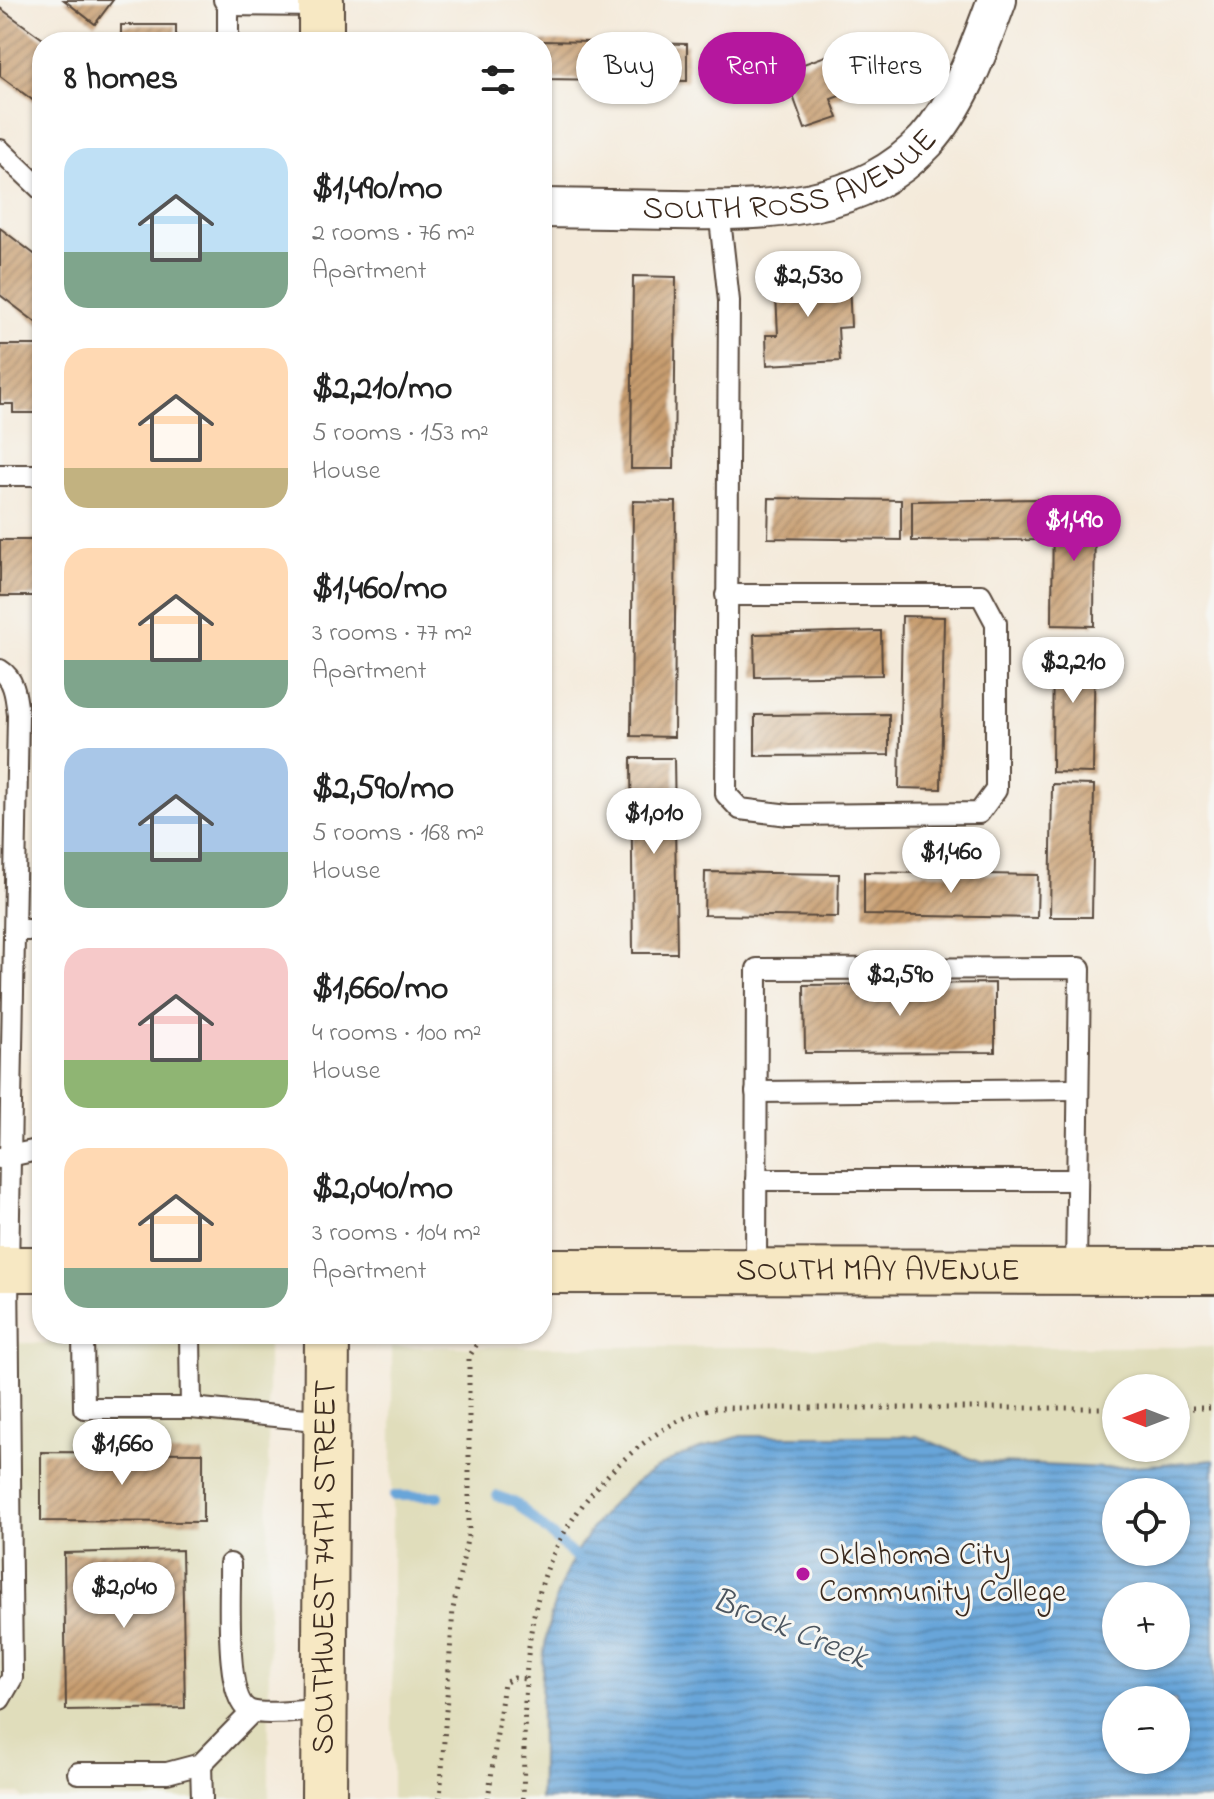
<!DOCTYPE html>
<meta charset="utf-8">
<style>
body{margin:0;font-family:"Indie Flower",sans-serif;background:#f2f2f2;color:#222;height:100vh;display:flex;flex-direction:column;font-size:30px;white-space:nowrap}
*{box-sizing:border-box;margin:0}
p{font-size:26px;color:#767676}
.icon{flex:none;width:44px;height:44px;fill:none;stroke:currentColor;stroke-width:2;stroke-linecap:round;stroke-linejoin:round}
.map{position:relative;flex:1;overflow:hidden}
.panel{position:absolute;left:32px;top:32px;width:520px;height:1312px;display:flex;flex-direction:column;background:#fff;border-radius:32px;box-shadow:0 2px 6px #0004}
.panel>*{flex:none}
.banner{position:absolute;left:576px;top:32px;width:518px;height:72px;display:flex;gap:16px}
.needle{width:52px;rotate:270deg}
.controls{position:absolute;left:1102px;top:1374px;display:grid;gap:16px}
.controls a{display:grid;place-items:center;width:88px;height:88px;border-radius:50%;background:#fff;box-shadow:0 2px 6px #0004;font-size:40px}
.price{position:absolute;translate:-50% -68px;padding:0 18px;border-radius:28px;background:#fff;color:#222;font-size:26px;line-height:52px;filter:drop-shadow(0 2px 4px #0008)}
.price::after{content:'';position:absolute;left:50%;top:48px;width:24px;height:18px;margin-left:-12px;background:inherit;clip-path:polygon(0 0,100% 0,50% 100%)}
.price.on{background:#b5179e;color:#fff}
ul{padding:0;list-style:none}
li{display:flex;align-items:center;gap:24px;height:200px;padding:0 32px}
li span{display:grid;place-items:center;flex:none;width:224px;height:160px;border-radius:24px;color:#555}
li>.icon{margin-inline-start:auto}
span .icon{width:96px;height:96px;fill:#fffc;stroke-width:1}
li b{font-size:34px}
h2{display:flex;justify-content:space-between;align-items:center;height:96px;padding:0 32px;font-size:34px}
.pill{padding:0 28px;border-radius:36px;background:#fff;box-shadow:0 2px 6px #0004;font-size:28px;line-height:72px}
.pill.on{background:#b5179e;color:#fff}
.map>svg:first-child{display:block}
</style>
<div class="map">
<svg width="1214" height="1799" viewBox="0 0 1214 1799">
<defs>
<pattern id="water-rules" width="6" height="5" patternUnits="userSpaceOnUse" patternTransform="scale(2)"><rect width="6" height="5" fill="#68a5d9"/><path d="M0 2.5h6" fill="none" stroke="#5787af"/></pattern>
<pattern id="building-hatch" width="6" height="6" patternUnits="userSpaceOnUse" patternTransform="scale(2)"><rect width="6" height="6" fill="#c79d70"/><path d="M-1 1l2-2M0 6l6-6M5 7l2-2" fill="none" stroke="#a3805b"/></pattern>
</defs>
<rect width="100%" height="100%" fill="#f6f6f2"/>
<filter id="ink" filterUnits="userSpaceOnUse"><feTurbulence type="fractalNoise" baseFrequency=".0125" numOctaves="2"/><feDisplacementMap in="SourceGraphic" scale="16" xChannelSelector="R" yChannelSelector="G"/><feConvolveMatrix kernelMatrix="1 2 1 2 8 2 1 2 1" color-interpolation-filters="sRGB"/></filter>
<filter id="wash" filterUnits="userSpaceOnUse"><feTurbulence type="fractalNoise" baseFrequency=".006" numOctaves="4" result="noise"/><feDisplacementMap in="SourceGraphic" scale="32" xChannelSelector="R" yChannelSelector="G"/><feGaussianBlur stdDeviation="1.8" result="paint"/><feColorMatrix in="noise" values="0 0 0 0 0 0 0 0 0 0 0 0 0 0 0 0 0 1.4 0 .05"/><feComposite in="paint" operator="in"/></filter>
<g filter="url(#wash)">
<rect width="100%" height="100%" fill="#f4eada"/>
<g fill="#e0ddbb" fill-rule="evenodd">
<polygon points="0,1343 268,1344 269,1799 23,1799 19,1794 0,1794"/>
<path d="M392 1347H1214V1799H392ZM1116 1388H1176V1448H1116ZM1116 1492H1176V1552H1116ZM1116 1596H1176V1656H1116ZM1116 1700H1176V1760H1116Z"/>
</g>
<path fill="url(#water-rules)" stroke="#52687c" stroke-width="2" fill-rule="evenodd" d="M741 1436H917L979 1462 1105 1468 1214 1460V1799H540C543 1746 537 1692 546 1639 557 1572 595 1506 655 1469 681 1453 712 1445 741 1436ZM1116 1492H1176V1552H1116ZM1116 1596H1176V1656H1116ZM1116 1700H1176V1760H1116Z"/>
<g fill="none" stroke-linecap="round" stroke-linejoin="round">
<g stroke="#68a5d9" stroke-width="10">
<polyline points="394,1496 439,1496"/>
<polyline points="497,1496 515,1502 582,1563"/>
</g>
</g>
<g id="blocks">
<g fill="url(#building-hatch)">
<polygon points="64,0 113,0 95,24"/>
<polygon points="0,8 47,42 42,42 42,107 0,76"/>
<rect x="121" y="25" width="55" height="17"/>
<polygon points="542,41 687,44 687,81 542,79"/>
<polygon points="842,50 856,90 831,99 838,118 805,129 784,71"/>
<polygon points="0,228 42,260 42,327 0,295"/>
<polygon points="819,272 820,282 849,281 851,327 838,328 840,361 767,365 766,335 778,335 775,274"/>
<polygon points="633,276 676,277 674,469 631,469"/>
<polygon points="0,345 42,345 42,413 13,413 13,404 0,404"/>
<polygon points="769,498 901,500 901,540 768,538"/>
<polygon points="1040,499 1041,540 912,541 912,501"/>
<polygon points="1053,500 1095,501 1094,626 1052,625"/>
<polygon points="633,501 676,502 674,737 631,736"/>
<rect x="0" y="540" width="42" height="56"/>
<polygon points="902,616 944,617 941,789 899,788"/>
<polygon points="881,631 882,675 755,677 754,634"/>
<polygon points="1053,638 1095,638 1093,773 1052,772"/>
<polygon points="889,714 889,755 755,756 755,715"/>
<polygon points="631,758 674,758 677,953 633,953"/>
<polygon points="1052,784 1094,785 1092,917 1050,917"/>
<polygon points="705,872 839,874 838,917 704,915"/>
<polygon points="864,872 1038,875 1037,918 864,915"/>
<polygon points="995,983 995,1052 805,1053 804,985"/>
<polygon points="41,1452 203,1453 203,1522 41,1521"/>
<polygon points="182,1550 185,1708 66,1710 64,1553"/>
</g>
</g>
</g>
<g filter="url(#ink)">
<use href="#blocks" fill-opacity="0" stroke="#57473a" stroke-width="2"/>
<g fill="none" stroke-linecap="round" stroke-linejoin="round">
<defs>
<g id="lane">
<polyline points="224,0 228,5 321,6"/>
<polyline points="228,5 228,42"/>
<polyline points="0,150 42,190"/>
<polyline points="719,210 729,301 726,794 740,809 789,815 979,813 996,790 996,623 981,595 726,595"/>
<polyline points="0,475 42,475"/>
<path d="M0 670C15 679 16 698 18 715L8 1269 12 1678 0 1699"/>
<polyline points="16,930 42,930"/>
<polyline points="756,1092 1078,1089"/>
<polyline points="0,1158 42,1149"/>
<polyline points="756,1180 1077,1180"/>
<polyline points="756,1272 757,969 1080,968 1076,1272"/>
<polyline points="83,1334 84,1408 191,1408 327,1421"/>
<polyline points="190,1334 191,1408"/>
<path d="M230 1564C231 1591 223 1702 251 1711 267 1716 307 1710 325 1709"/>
<polyline points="201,1764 202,1799"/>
<polyline points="78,1773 167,1773 201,1764 252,1712"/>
</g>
<g id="street">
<path id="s1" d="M542 208C587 209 631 209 676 210 766 211 860 212 926 141 961 102 979 48 997 0"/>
</g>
<g id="secondary">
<polyline points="321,0 321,42"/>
<polyline points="0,1269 42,1269"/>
<path id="s2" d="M542 1271 1214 1272"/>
<path id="s3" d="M324 1799 327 1334"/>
</g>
</defs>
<use href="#lane" stroke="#57473a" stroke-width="24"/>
<use href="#street" stroke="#57473a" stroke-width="42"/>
<use href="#secondary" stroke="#57473a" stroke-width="48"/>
<g stroke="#57473a" stroke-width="5" stroke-dasharray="2 6" stroke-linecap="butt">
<polyline points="1176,1408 1214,1408"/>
<polyline points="440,1799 453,1609 469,1530 469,1357 483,1334"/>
<polyline points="488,1799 504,1683 514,1678 527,1679"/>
<path d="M523 1799C527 1667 514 1566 617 1466 644 1440 679 1415 715 1408H1116"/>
</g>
<use href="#lane" stroke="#fff" stroke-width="20"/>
<use href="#street" stroke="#fff" stroke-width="38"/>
<use href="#secondary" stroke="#f7e8c3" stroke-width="44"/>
</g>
</g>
<circle fill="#b5179e" stroke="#f6f6f2" stroke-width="3" cx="803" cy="1574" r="8"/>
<g text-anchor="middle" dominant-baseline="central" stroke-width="6" stroke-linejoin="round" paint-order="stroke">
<g font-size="32" fill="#3b2a1e" stroke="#f6f6f2">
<text stroke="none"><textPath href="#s1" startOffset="256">SOUTH ROSS AVENUE</textPath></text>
<text stroke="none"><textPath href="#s2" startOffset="336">SOUTH MAY AVENUE</textPath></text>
<text stroke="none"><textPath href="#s3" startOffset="232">SOUTHWEST 74TH STREET</textPath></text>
</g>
<g font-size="32" fill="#3b2a1e" stroke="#f6f6f2" text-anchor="start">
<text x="819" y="1556">Oklahoma City<tspan x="819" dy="37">Community College</tspan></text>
</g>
<g font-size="34" font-style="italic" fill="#4b555f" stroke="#f6f6f2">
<text transform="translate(789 1630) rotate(22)">Brock Creek</text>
</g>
</g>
</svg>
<div class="controls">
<a><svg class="needle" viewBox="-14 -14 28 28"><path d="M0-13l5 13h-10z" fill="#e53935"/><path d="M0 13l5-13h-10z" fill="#767676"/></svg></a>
<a><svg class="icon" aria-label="locate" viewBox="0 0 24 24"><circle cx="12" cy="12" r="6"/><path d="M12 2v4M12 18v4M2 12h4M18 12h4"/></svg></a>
<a>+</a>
<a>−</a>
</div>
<b class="price" style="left:808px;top:319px">$2,530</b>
<b class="price on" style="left:1074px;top:563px">$1,490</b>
<b class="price" style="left:1073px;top:705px">$2,210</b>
<b class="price" style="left:654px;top:856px">$1,010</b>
<b class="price" style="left:951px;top:895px">$1,460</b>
<b class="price" style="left:900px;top:1018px">$2,590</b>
<b class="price" style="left:122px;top:1487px">$1,660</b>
<b class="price" style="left:124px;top:1630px">$2,040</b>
<div class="banner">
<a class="pill">Buy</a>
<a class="pill on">Rent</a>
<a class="pill">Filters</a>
</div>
<section class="panel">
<h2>8 homes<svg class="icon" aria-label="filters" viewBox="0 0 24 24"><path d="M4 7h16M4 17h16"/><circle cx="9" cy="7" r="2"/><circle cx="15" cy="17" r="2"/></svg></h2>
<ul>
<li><span style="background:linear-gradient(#bfe0f5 65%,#7fa58c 0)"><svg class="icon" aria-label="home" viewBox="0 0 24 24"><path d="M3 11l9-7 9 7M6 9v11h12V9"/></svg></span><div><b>$1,490/mo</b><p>2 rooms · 76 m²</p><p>Apartment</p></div></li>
<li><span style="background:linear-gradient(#ffd9b3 75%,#c2b280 0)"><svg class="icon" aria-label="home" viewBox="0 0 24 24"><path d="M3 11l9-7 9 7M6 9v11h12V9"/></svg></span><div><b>$2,210/mo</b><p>5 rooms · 153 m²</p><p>House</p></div></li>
<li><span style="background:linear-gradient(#ffd9b3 70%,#7fa58c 0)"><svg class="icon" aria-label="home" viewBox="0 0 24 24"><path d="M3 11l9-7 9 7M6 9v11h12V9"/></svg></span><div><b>$1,460/mo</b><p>3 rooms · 77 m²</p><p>Apartment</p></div></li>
<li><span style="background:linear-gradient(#a9c7e8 65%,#7fa58c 0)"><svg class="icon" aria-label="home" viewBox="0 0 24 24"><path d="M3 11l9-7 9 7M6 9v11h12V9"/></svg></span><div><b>$2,590/mo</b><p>5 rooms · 168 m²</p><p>House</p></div></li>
<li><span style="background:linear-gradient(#f6c9c9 70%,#8fb573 0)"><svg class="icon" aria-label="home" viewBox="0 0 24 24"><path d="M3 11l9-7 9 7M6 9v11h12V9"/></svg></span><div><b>$1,660/mo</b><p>4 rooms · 100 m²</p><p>House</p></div></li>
<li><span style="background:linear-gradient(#ffd9b3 75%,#7fa58c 0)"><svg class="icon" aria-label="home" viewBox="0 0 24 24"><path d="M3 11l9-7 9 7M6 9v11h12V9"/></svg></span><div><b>$2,040/mo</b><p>3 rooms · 104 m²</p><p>Apartment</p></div></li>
</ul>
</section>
</div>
